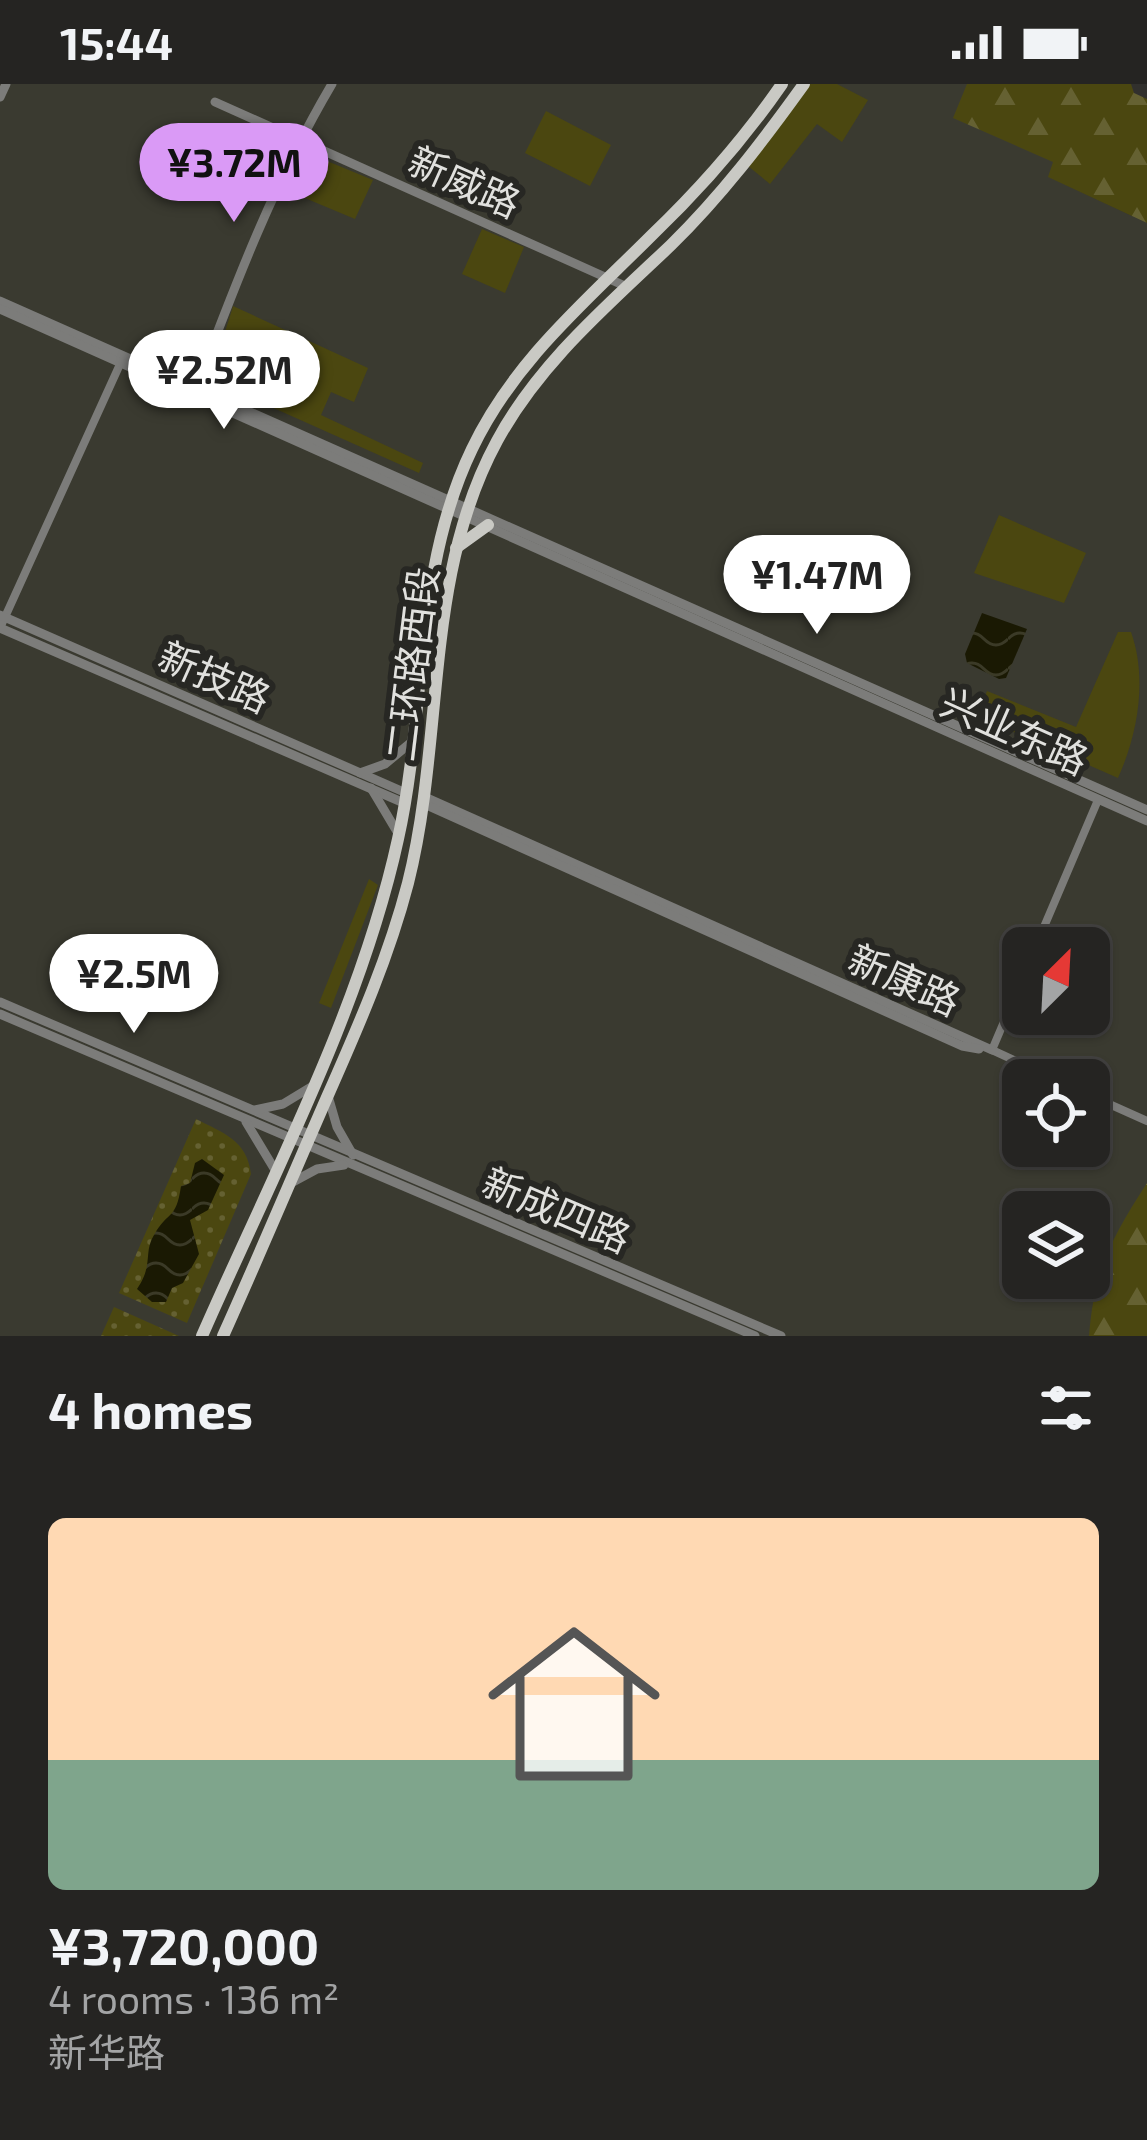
<!DOCTYPE html>
<meta charset="utf-8">
<style>
body{margin:0;font-family:"Exo 2","Noto Sans SC",sans-serif;background:#2d2c2a;color:#f1f3f6;height:100vh;display:flex;flex-direction:column;font-size:45px;white-space:nowrap}
*{box-sizing:border-box;margin:0}
p{font-size:39px;color:#a3a4a5}
.icon{flex:none;width:66px;height:66px;fill:none;stroke:currentColor;stroke-width:2;stroke-linecap:round;stroke-linejoin:round}
.map{position:relative;height:1252px;overflow:hidden}
.details{display:flex;flex-direction:column;background:#252422;flex:1}
.details>*{flex:none}
.needle{width:78px;rotate:24deg}
.buttons{position:absolute;left:1002px;top:843px;display:grid;gap:24px}
.buttons a{display:grid;place-items:center;width:108px;height:108px;border-radius:18px;background:#252422;box-shadow:0 3px 9px #0004,0 0 0 3px #424140;font-size:60px}
.price{position:absolute;translate:-50% -102px;padding:0 27px;border-radius:42px;background:#fff;color:#222;font-size:39px;line-height:78px;filter:drop-shadow(0 3px 6px #0008)}
.price::after{content:'';position:absolute;left:50%;top:72px;width:36px;height:27px;margin-left:-18px;background:inherit;clip-path:polygon(0 0,100% 0,50% 100%)}
.price.active{background:#da9af6;color:#111}
ul{padding:0;list-style:none}
li{display:grid;align-content:center;gap:24px;height:636px;padding:0 48px}
li+li{border-top:3px solid #424140}
li span{display:grid;place-items:center;height:372px;border-radius:18px;color:#555}
li>.icon{margin-inline-start:auto}
span .icon{width:216px;height:216px;fill:#fffc;stroke-width:1}
li b{font-size:51px}
h2{display:flex;justify-content:space-between;align-items:center;height:144px;padding:0 48px;font-size:51px}
.status{display:flex;justify-content:space-between;align-items:center;height:84px;padding:0 60px;background:#252422;direction:ltr}
.status svg{height:33px;fill:currentColor}
.map>svg:first-child{display:block}
</style>
<div class="status"><b>15:44</b><svg viewBox="0 0 49 12"><path d="M0 12V9h3v3zM5 12V6h3v6zM10 12V3h3v9zM15 12V0h3v12zM26 1h20v11H26zM47 4h2v5h-2z"/></svg></div>
<div class="map">
<svg width="1147" height="1252" viewBox="0 0 1147 1252">
<defs>
<pattern id="forest-firs" width="22" height="20" patternUnits="userSpaceOnUse" patternTransform="scale(3)"><rect width="22" height="20" fill="#4b4710"/><path d="M5 1l3.5 6h-7zM16 11l3.5 6h-7z" fill="#656132"/></pattern>
<pattern id="park-dots" width="8" height="8" patternUnits="userSpaceOnUse" patternTransform="scale(3)"><rect width="8" height="8" fill="#4b4710"/><path d="M2 2h.1M6 6h.1" fill="none" stroke="#656132" stroke-width="1.8" stroke-linecap="round"/></pattern>
<pattern id="water-waves" width="16" height="10" patternUnits="userSpaceOnUse" patternTransform="scale(3)"><rect width="16" height="10" fill="#1a1903"/><path d="M0 5q4-4 8 0t8 0" fill="none" stroke="#3b3a27"/></pattern>
</defs>
<rect width="100%" height="100%" fill="#31302d"/>
<path fill="#3a3a30" fill-rule="evenodd" d="M0 0H1087L1049 93 1147 139V1252H0ZM1023 864H1089V930H1023ZM1023 996H1089V1062H1023ZM1023 1128H1089V1194H1023Z"/>
<g fill="#4b4710">
<polygon points="809,0 837,0 868,16 842,58 817,40 770,100 748,82"/>
<polygon points="546,27 611,61 590,102 525,69"/>
<polygon points="310,70 373,96 355,135 288,107"/>
<polygon points="482,145 524,163 505,209 462,190"/>
<path d="M233 222 368 284 354 318 331 308 321 331 423 379 419 389 220 300C211 279 227 245 233 222Z"/>
<polygon points="999,431 1086,469 1064,519 974,489"/>
<path d="M1118 548H1131C1147 593 1139 647 1118 694L977 632 987 607 1076 643Z"/>
<polygon points="369,795 378,801 331,924 319,919"/>
</g>
<g fill="url(#forest-firs)">
<polygon points="967,0 1131,0 1134,9 1147,15 1147,139 1048,93 1053,78 953,34"/>
<path d="M1147 1099V1252H1089C1094 1186 1112 1153 1147 1099Z"/>
</g>
<g fill="url(#park-dots)">
<path d="M196 1035C223 1049 247 1056 251 1090L187 1239 119 1209Z"/>
<polygon points="114,1223 179,1252 101,1252"/>
</g>
<g fill="url(#water-waves)">
<polygon points="982,529 1027,545 1006,594 999,595 967,579 965,570"/>
<path d="M202 1075 224 1091 208 1126 190 1136 199 1170 183 1199 172 1204 166 1218H152L137 1205C154 1180 143 1169 154 1151 168 1126 176 1137 181 1102L190 1099 195 1079Z"/>
</g>
<g fill="none" stroke-linecap="round" stroke-linejoin="round">
<g stroke="#7c7c7a" stroke-width="8">
<polyline points="0,544 121,278"/>
<polyline points="1035,864 1098,716"/>
<polyline points="1023,893 992,966 1057,996"/>
<polyline points="1089,1011 1147,1037"/>
</g>
<g stroke="#7c7c7a" stroke-width="9">
<polyline points="0,13 6,0"/>
<polyline points="215,18 625,202"/>
<polyline points="0,217 1147,726"/>
<polyline points="0,225 1147,737"/>
<path d="M195 307C235 201 274 98 332 0"/>
<polyline points="0,531 406,709"/>
<polyline points="0,544 404,719"/>
<polyline points="360,689 385,680 414,656"/>
<polyline points="371,704 399,751"/>
<polyline points="425,713 992,966"/>
<polyline points="424,720 962,962 979,965"/>
<polyline points="0,918 781,1252"/>
<polyline points="0,930 755,1252"/>
<polyline points="328,1012 337,1043 353,1071"/>
<polyline points="255,1026 283,1020 311,1003"/>
<polyline points="246,1038 275,1086"/>
<polyline points="291,1099 317,1085 344,1081"/>
</g>
<g stroke="#c9c9c4" stroke-width="12">
<polyline points="456,464 488,441"/>
<path d="M202 1252C272 1092 361 925 398 755 427 625 413 487 472 365 514 277 585 218 652 151 700 105 744 55 782 0"/>
<path d="M223 1252C259 1172 293 1091 328 1011 359 941 389 872 408 799 445 652 423 493 497 357 539 279 608 221 671 161 721 112 763 57 804 0"/>
</g>
</g>
<g text-anchor="middle" dominant-baseline="central" stroke-width="12" stroke-linejoin="round" paint-order="stroke">
<g font-size="39" fill="#e1e1de" stroke="#272723">
<text transform="translate(465 97) rotate(24)">新威路</text>
<text transform="translate(411 580) rotate(-83)">二环路西段</text>
<text transform="translate(215 592) rotate(24)">新技路</text>
<text transform="translate(1015 646) rotate(24)">兴业东路</text>
<text transform="translate(905 895) rotate(24)">新康路</text>
<text transform="translate(557 1125) rotate(23)">新成四路</text>
</g>
</g>
</svg>
<div class="buttons">
<a><svg class="needle" viewBox="-14 -14 28 28"><path d="M0-13l5 13h-10z" fill="#e53935"/><path d="M0 13l5-13h-10z" fill="#a3a4a5"/></svg></a>
<a><svg class="icon" aria-label="locate" viewBox="0 0 24 24"><circle cx="12" cy="12" r="6"/><path d="M12 2v4M12 18v4M2 12h4M18 12h4"/></svg></a>
<a><svg class="icon" aria-label="layers" viewBox="0 0 24 24"><path d="M12 4l9 5-9 5-9-5zM3 14l9 5 9-5"/></svg></a>
</div>
<b class="price active" style="left:234px;top:141px">¥3.72M</b>
<b class="price" style="left:224px;top:348px">¥2.52M</b>
<b class="price" style="left:817px;top:553px">¥1.47M</b>
<b class="price" style="left:134px;top:952px">¥2.5M</b>
</div>
<section class="details">
<h2>4 homes<svg class="icon" aria-label="filters" viewBox="0 0 24 24"><path d="M4 7h16M4 17h16"/><circle cx="9" cy="7" r="2"/><circle cx="15" cy="17" r="2"/></svg></h2>
<ul>
<li><span style="background:linear-gradient(#ffd9b3 65%,#7fa58c 0)"><svg class="icon" aria-label="home" viewBox="0 0 24 24"><path d="M3 11l9-7 9 7M6 9v11h12V9"/></svg></span><div><b>¥3,720,000</b><p>4 rooms · 136 m²</p><p>新华路</p></div></li>
</ul>
</section>
